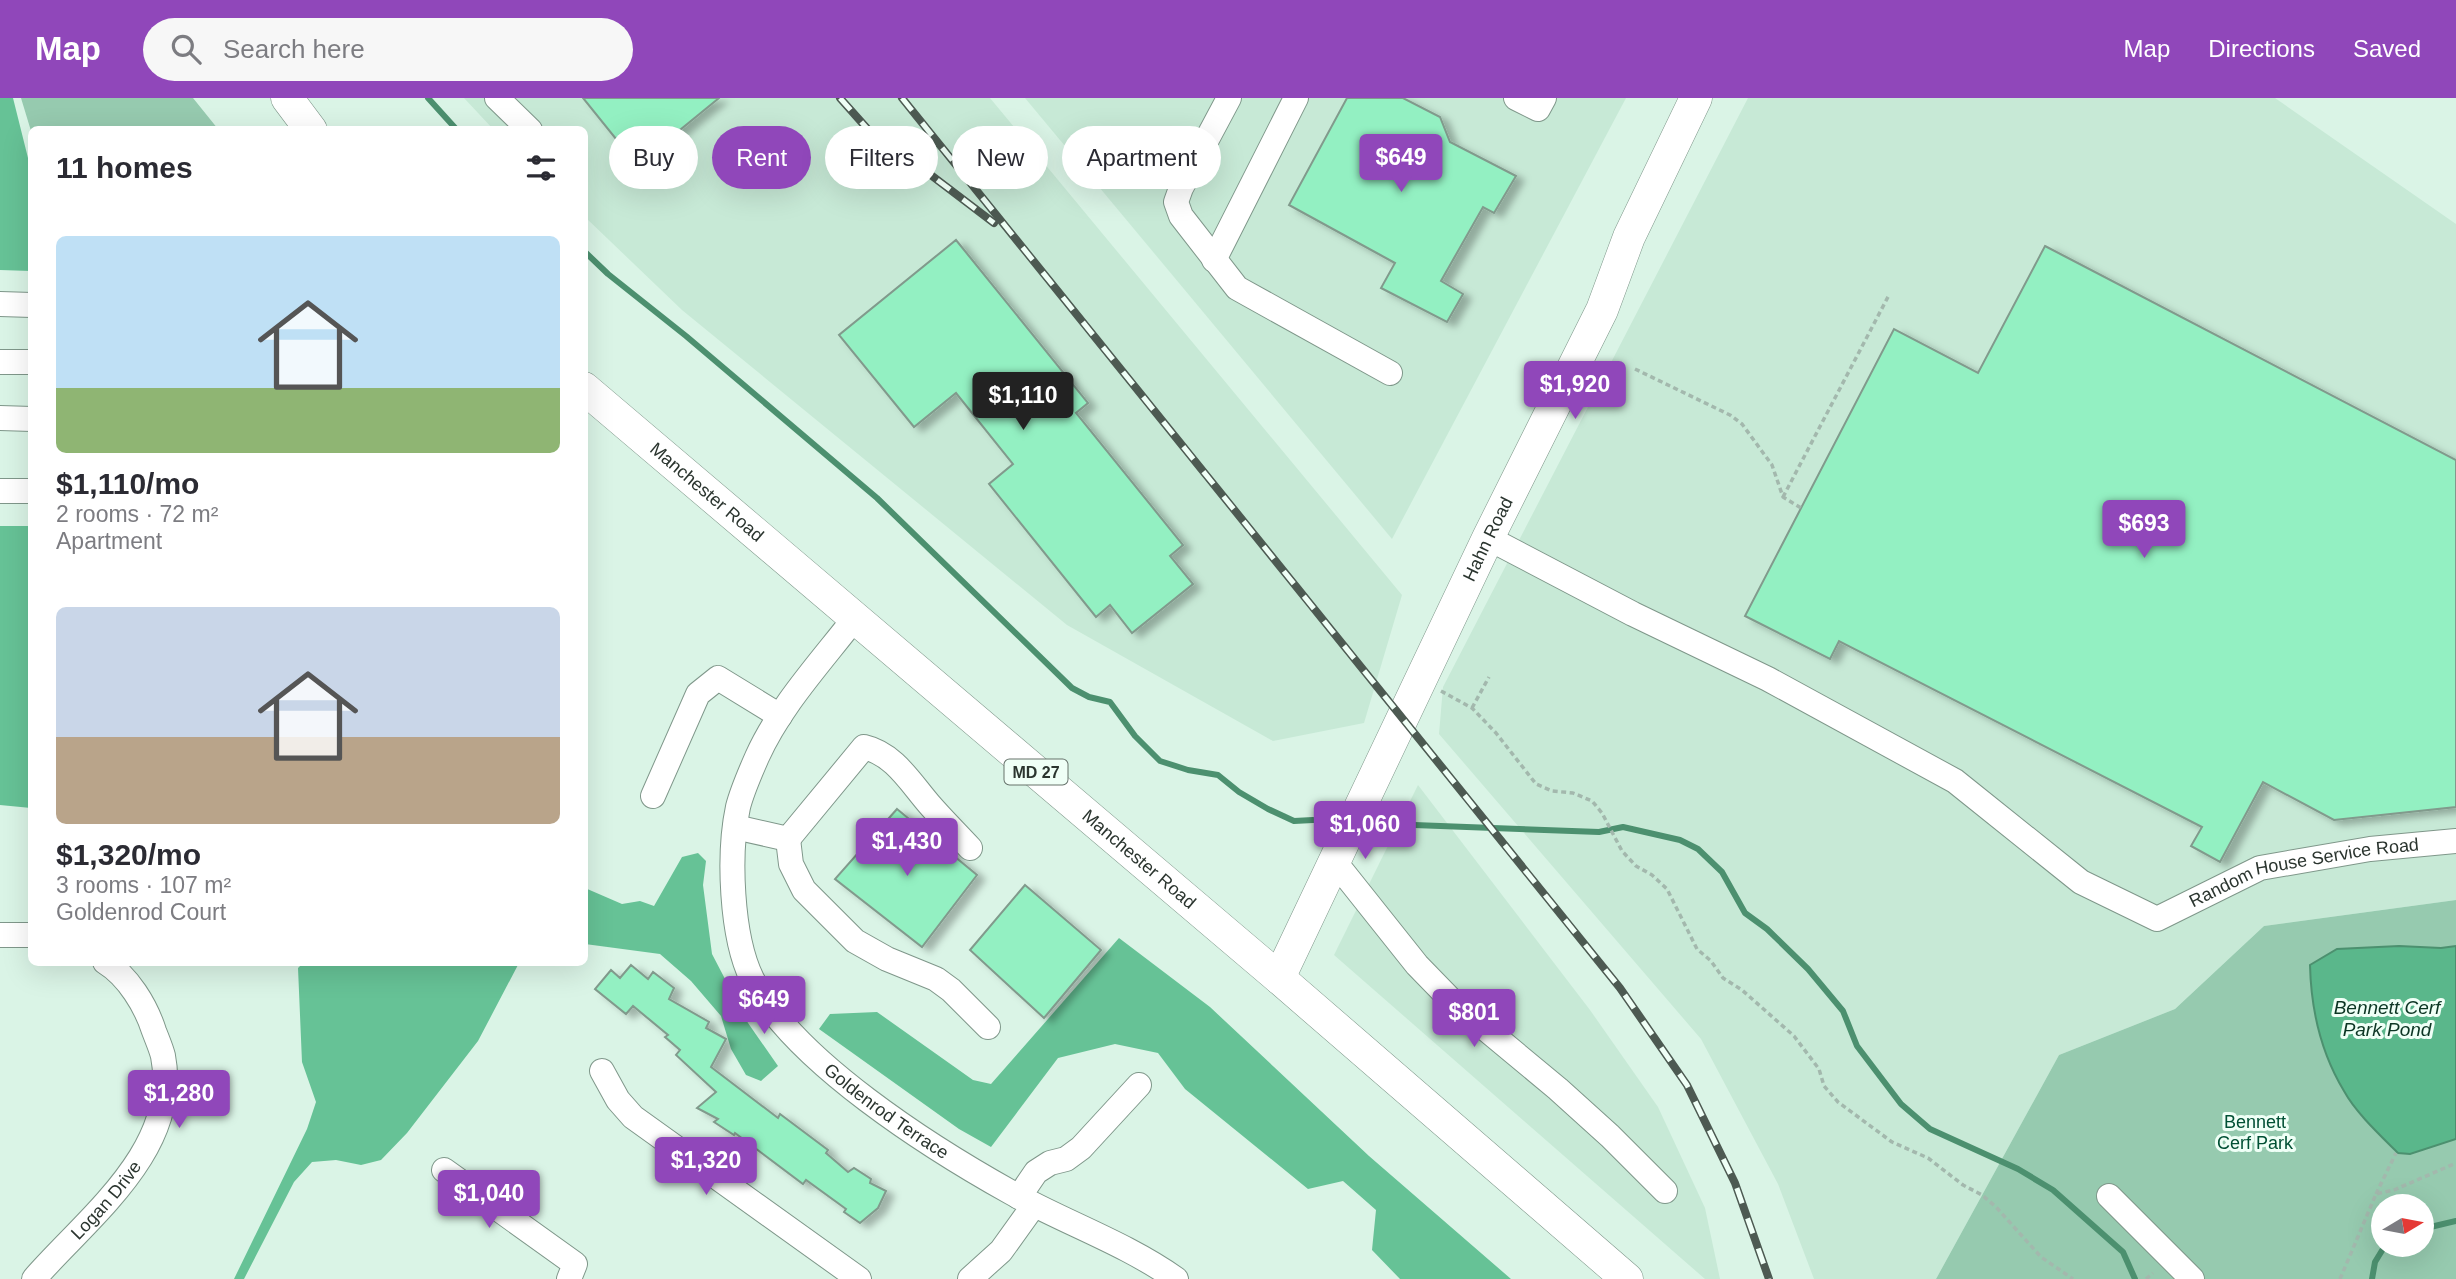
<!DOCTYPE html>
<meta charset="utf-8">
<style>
body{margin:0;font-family:Arial,sans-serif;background:#f7f7f7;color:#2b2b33;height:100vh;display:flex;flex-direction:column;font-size:26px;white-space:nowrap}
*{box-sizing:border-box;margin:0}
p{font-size:23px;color:#7c7c81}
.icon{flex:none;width:38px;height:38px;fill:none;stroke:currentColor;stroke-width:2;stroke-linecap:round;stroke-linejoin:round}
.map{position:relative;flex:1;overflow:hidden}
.details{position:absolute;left:28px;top:28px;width:560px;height:840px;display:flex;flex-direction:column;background:#fff;border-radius:10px;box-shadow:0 7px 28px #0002}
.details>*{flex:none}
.banner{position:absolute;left:609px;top:28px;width:665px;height:63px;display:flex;gap:14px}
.needle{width:46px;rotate:80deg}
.fabs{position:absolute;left:2371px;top:1096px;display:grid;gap:14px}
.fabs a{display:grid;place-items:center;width:63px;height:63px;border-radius:50%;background:#fff;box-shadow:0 7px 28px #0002;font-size:35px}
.price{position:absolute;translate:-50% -60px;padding:0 16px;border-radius:7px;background:#9047ba;color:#fff;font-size:23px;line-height:46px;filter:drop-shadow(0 2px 4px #0008)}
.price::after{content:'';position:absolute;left:50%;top:42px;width:21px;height:16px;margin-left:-10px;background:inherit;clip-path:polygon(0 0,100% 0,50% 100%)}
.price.on{background:#222;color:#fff}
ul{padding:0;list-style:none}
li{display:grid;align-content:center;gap:14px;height:371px;padding:0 28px}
li span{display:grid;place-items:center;height:217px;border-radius:10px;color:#555}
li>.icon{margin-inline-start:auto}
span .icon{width:126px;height:126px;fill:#fffc;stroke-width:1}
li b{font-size:30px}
h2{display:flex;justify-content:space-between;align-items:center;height:84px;padding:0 28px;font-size:30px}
.pill{padding:0 24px;border-radius:32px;background:#fff;box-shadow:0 7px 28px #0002;font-size:24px;line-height:63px}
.pill.on{background:#9047ba;color:#fff}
header{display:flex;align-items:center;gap:42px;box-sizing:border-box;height:98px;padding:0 35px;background:#9047ba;color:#fff}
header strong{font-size:33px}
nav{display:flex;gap:38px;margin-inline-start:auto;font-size:24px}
.search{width:490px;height:63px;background:#f7f7f7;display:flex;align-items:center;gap:18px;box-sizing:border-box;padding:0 24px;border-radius:38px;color:#7c7c81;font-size:26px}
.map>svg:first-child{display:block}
</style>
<header>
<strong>Map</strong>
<div class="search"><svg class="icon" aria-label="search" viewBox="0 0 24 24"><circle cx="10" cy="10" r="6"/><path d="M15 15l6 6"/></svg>Search here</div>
<nav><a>Map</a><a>Directions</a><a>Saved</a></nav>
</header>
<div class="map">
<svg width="2456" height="1181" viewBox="0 0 2456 1181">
<defs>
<filter id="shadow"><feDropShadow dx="8" dy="4.5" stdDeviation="3.5" flood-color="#0004"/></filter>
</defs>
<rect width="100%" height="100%" fill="#daf4e6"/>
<g fill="#c7e9d6">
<polygon points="464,0 990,0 1402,497 1364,625 1273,643 1067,527 682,212 585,119 584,32 493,31"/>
<polygon points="1025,0 1626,0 1392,441"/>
<polygon points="1748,0 2275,0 2456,126 2456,802 2264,828 2175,911 2059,957 1936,1181 1814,1181 1778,1086 1701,941 1439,636 1443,589"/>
<polygon points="1418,687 1590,912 1658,1009 1705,1110 1720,1181 1705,1181 1334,857"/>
</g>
<g fill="#96caaf" fill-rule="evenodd">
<polygon points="21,0 193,0 218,31 32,32 31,33"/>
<path d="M2456 802V1181H1936L2059 957 2175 911 2264 828ZM2384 1108H2422V1146H2384Z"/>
</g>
<g fill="#66c296">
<polygon points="0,0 13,0 31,72 31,173 0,172"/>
<polygon points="0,428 31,428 31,710 0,707"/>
<polygon points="698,755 706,763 703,787 712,856 748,925 778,968 761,983 746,977 731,951 721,918 691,883 660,856 585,846 585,790 622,806 640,803 654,808 682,759"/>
<polygon points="1119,840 1210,909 1369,1058 1511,1181 1400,1181 1372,1152 1376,1112 1343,1083 1308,1091 1185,991 1158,955 1115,946 1058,960 991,1049 959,1031 819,931 830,916 877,914 973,982 991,986"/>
<polygon points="304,864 519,865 478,943 407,1035 381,1062 361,1067 336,1062 312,1064 294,1084 244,1181 234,1181 307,1031 316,1004 302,964 298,870"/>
</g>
<path fill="#5ab78b" stroke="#4c906f" stroke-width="2" d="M2399 848 2441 850 2456 848V1041L2410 1056 2398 1055C2381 1038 2356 1015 2344 993 2321 955 2311 910 2310 867L2337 851Z"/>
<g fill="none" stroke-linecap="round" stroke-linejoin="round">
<g stroke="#4c906f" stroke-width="6">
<polyline points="428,0 457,32"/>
<polyline points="584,153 608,176 686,238 877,400 1072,590 1089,599 1110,604 1135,638 1160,663 1188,672 1218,677 1239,694 1268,711 1294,723 1313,722"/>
<polyline points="1414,727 1599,734 1623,729 1680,742 1698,751 1722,774 1745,815 1767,831 1808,871 1843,913 1857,948 1901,1006 1930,1031 2018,1071 2053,1092 2123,1154 2135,1181"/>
<polyline points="2422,1131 2456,1123"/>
<polyline points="2372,1181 2375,1164 2386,1146"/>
</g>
</g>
<g fill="#93f0c2" stroke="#819a8c" stroke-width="2" filter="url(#shadow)">
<polygon points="583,0 719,0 637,67"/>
<polygon points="1347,0 1403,0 1440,19 1450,44 1516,78 1494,115 1483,109 1441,183 1463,196 1447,224 1381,190 1395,165 1289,107"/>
<polygon points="956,142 1088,305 1076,315 1183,447 1170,458 1193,486 1132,535 1110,507 1096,519 989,386 1013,366 956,295 914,329 839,237"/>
<polygon points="2045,148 2456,362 2456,709 2334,722 2263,684 2220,764 2191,748 2202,729 1839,543 1830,561 1745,518 1894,231 1978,275"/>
<polygon points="897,711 977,777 922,849 835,781"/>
<polygon points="1025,787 1101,852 1044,920 970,852"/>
<polygon points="631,867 648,881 653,874 674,890 669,901 709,924 706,930 726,941 711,969 778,1020 780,1016 828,1052 826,1055 848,1074 854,1070 871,1081 870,1085 886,1093 878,1110 860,1125 844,1114 846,1111 806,1082 803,1086 735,1035 734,1037 714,1024 718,1021 697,1010 716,994 676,957 680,952 665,939 668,937 633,908 626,916 595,891 611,872 620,880"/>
</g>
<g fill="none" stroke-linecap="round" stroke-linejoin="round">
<defs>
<g id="minor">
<polyline points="497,0 530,32"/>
<polyline points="1229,0 1181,90 1176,104 1181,118 1237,190 1390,275"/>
<polyline points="1516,0 1538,11 1544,0"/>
<polyline points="1214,162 1296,0"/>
<polyline points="0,206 32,207"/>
<polyline points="0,264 32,264"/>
<polyline points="0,320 32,321"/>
<polyline points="0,393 32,393"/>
<path id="s1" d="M1488 440 1633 516 1768 581 1955 683 2081 784 2157 821 2260 770 2370 751 2456 743"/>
<path id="s2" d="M854 521C820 565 780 608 757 659 750 675 742 693 738 709 728 756 731 838 752 881 793 963 933 1051 1012 1095 1066 1125 1125 1145 1176 1181"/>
<polyline points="653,698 698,596 718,580 780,618"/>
<path d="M735 729 788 741 864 649C894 656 910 684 929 706 942 721 956 735 970 750"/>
<polyline points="788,741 791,766 804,792 855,843 887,861 936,881 951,892 988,929"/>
<polyline points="1335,764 1417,867 1452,903 1558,991 1610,1038 1665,1093"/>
<polyline points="0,837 32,837"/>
<polyline points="602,973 618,1002 633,1019 859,1181"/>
<polyline points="444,1072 575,1166 569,1181"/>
<polyline points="2109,1098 2192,1181"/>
<polyline points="1019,1099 1036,1074 1050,1065 1066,1061 1081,1050 1139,987"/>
<path id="s3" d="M34 1181C87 1120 181 1051 163 958 161 950 157 941 154 933 146 908 128 878 105 864"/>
<polyline points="970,1181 1001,1153 1034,1107"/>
</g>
<g id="major">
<polyline points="287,0 311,32"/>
<path id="s4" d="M584 290 1279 880 1627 1181"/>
<path id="s5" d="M1279 880 1488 440 1602 212 1629 139 1696 0"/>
</g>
</defs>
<use href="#minor" stroke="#7f978a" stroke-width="26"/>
<use href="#major" stroke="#7f978a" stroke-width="33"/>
<g stroke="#a3b8ad" stroke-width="3.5" stroke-dasharray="5 3.5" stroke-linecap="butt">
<polyline points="1635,271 1730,317 1742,326 1772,367 1783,399 1801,410"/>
<polyline points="1783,399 1889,197"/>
<polyline points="1441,593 1472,610 1496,635 1536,686 1552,693 1573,695 1592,703 1602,715 1622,753 1636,768 1652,777 1667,791 1697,851 1711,863 1723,880 1742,892 1794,938 1819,971 1824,988 1838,1004 1892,1044 1928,1060 1963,1087 1982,1097 1996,1109 2041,1159 2073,1181"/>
<polyline points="1472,610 1489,579"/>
<polyline points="2376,1096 2396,1055"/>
<polyline points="2146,1181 2153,1175"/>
<polyline points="2340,1181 2376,1096 2394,1092 2456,1065"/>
</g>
<use href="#minor" stroke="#fff" stroke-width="24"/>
<use href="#major" stroke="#fff" stroke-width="32"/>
<defs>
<g id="rail">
<polyline points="840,0 872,36 919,68 994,125"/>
<polyline points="902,0 1620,890 1687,987 1735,1085 1769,1181"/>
</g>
</defs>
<use href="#rail" stroke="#4d5a52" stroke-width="8"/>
<use href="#rail" stroke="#effff6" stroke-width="5" stroke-dasharray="16" stroke-linecap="butt"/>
</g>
<g text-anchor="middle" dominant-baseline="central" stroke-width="6" stroke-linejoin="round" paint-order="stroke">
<rect fill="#effff6" stroke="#66726b" stroke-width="2" x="1004.5" y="661.5" width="63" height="25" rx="5"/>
<g font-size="16" font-weight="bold" fill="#2b352f">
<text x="1036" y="674">MD 27</text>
</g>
<g font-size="18" fill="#2b352f" stroke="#effff6">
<text stroke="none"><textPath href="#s4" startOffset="161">Manchester Road</textPath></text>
<text stroke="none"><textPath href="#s5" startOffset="486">Hahn Road</textPath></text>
<text stroke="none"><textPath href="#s4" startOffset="728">Manchester Road</textPath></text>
<text stroke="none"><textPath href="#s1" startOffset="929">Random House Service Road</textPath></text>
<text stroke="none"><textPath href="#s2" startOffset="588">Goldenrod Terrace</textPath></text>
<text stroke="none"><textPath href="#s3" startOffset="107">Logan Drive</textPath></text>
</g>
<g font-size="18" fill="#005034" stroke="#effff6">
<text x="2255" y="1024">Bennett<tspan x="2255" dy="21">Cerf Park</tspan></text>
</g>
<g font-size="19" font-style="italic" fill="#0c3624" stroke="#effff6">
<text x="2387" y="909">Bennett Cerf<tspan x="2387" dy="22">Park Pond</tspan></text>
</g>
</g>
</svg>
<div class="fabs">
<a><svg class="needle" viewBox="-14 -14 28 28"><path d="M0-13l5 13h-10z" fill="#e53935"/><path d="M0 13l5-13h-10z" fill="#7c7c81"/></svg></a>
</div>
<b class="price" style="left:1401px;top:96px">$649</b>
<b class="price" style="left:1575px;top:323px">$1,920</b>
<b class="price on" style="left:1023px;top:334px">$1,110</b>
<b class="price" style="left:2144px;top:462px">$693</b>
<b class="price" style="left:1365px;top:763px">$1,060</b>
<b class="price" style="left:907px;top:780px">$1,430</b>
<b class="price" style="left:764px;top:938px">$649</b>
<b class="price" style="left:1474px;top:951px">$801</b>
<b class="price" style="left:179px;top:1032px">$1,280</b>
<b class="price" style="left:706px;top:1099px">$1,320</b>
<b class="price" style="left:489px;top:1132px">$1,040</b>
<div class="banner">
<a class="pill">Buy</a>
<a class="pill on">Rent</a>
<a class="pill">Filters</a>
<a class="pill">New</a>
<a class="pill">Apartment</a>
</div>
<section class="details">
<h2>11 homes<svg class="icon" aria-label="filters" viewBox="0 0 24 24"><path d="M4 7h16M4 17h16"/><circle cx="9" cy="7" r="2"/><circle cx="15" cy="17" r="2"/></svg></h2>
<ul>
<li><span style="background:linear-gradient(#bfe0f5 70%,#8fb573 0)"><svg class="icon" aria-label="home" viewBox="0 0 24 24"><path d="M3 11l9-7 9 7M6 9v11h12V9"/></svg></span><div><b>$1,110/mo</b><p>2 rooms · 72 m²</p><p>Apartment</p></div></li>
<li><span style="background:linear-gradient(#c9d6e8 60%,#b9a48a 0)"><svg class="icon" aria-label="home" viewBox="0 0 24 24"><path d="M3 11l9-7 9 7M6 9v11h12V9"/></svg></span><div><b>$1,320/mo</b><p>3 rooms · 107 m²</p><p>Goldenrod Court</p></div></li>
</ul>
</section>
</div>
